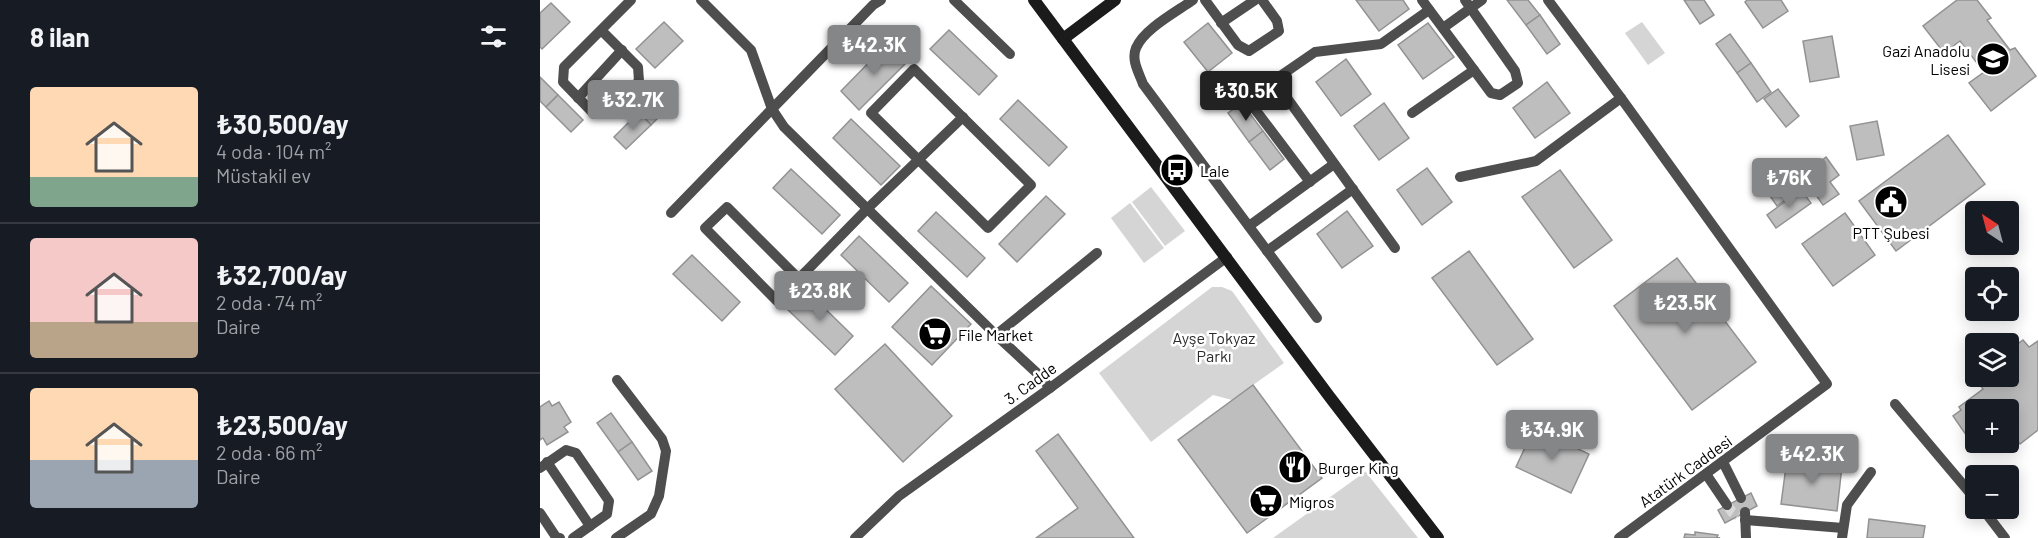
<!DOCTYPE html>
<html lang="tr">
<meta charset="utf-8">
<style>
body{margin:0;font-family:Barlow,sans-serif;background:#242831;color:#f1f3f6;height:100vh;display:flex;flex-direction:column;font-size:22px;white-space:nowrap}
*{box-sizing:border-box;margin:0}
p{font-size:20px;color:#9ea1a6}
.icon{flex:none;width:33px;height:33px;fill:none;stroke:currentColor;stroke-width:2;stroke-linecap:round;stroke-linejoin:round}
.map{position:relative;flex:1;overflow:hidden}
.details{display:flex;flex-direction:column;background:#171b24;width:540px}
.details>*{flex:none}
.needle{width:39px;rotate:324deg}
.buttons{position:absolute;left:1425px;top:201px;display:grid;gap:12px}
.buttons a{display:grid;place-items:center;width:54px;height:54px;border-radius:6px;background:#171b24;box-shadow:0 3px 15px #0003;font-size:30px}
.price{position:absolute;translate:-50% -51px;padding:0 14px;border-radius:6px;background:#858687;color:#fff;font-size:20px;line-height:39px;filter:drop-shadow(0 2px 3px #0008)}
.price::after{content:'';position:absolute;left:50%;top:36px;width:18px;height:14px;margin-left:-9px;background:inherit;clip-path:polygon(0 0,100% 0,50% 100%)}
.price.active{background:#222;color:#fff}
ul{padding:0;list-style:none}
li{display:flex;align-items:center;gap:18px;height:150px;padding:0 30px}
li+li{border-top:2px solid #363941}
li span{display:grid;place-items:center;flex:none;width:168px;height:120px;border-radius:6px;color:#555}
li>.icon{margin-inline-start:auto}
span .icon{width:72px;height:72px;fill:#fffc;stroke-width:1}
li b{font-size:26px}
h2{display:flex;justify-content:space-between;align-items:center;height:72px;padding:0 30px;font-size:26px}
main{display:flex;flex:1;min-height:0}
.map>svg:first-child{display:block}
</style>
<main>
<section class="details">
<h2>8 ilan<svg class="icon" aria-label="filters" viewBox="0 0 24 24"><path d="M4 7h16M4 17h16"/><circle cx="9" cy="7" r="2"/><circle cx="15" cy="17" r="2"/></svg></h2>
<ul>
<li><span style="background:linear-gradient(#ffd9b3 75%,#7fa58c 0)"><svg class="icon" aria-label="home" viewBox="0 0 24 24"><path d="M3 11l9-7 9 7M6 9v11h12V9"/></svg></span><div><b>₺30,500/ay</b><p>4 oda · 104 m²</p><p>Müstakil ev</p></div></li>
<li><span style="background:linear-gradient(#f6c9c9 70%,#b9a48a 0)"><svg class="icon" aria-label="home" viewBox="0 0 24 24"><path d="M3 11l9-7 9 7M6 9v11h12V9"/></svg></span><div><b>₺32,700/ay</b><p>2 oda · 74 m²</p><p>Daire</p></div></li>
<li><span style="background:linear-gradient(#ffd9b3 60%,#9aa5b1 0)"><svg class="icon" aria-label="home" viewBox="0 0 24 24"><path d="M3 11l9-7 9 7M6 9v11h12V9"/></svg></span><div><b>₺23,500/ay</b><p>2 oda · 66 m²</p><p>Daire</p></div></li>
</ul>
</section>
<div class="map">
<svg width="1498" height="538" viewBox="0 0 1498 538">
<rect width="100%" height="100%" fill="#fff"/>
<g fill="#d5d5d5">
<polygon points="1102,22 1125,53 1108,65 1085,33"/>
<polygon points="611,187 645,231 625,246 592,202"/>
<polygon points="590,203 624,248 604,263 571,218"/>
<polygon points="672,287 682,287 692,291 744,363 692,400 673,395 611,442 559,373"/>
<polygon points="825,471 878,538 733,538 825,472"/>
</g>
<g fill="#bebebe" stroke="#929292" stroke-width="1.5">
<polygon points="816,0 863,0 869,9 839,31"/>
<polygon points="967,0 988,0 1000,15 986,25"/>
<polygon points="1144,0 1164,0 1174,15 1160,24"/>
<polygon points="1207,0 1241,0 1248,11 1223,28 1205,2"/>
<polygon points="1417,0 1437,0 1451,18 1447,20 1470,50 1475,48 1496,76 1451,111 1429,83 1444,72 1420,41 1404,53 1383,26"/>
<polygon points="11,3 30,22 2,49 0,47 0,13"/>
<polygon points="1000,15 1020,44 1007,54 986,25"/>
<polygon points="124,22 143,41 115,68 96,49"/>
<polygon points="668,23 692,53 668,72 644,42"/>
<polygon points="888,23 914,57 883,79 858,45"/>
<polygon points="409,30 457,76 439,95 390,49"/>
<polygon points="1190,34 1211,63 1197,73 1176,44"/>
<polygon points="1292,36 1299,77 1270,82 1263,41"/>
<polygon points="348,43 367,62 319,110 301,91"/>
<polygon points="806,59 831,94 801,116 776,82"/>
<polygon points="1211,63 1231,92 1217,102 1197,73"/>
<polygon points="0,77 18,95 6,107 0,101"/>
<polygon points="1007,82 1030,113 995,138 973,108"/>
<polygon points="124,88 136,100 111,125 99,112"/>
<polygon points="1238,89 1259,116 1246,127 1224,99"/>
<polygon points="18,95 43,120 31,132 6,107"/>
<polygon points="478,100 527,147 509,166 460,119"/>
<polygon points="702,103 723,131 709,142 688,113"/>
<polygon points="844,103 869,138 839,160 814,126"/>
<polygon points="99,112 111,125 86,149 74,137"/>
<polygon points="311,119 360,166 341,185 293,138"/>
<polygon points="1337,121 1344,155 1317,160 1310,126"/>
<polygon points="723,131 744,159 730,170 709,142"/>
<polygon points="1408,135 1445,184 1356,251 1319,201"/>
<polygon points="1286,157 1299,175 1290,182 1299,194 1283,205 1268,184 1282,174 1276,165"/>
<polygon points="887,168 912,202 882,225 857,190"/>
<polygon points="251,169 300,215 282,234 233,188"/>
<polygon points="1020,170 1072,240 1034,268 982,197"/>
<polygon points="1250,181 1257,191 1237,206 1230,196"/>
<polygon points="1261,190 1271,203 1236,228 1227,215"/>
<polygon points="506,196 525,214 477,262 459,244"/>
<polygon points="807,211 833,246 802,268 777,234"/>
<polygon points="396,212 445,258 427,277 378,231"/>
<polygon points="1305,213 1335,255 1293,286 1262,244"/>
<polygon points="319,236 368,283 349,302 301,255"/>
<polygon points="929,251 993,339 957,365 892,278"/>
<polygon points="152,255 200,302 182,321 133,274"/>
<polygon points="1137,258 1216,362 1152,410 1074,306"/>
<polygon points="391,286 431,324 392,365 352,327"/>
<polygon points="265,289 313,336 295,355 246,308"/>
<polygon points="1474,335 1479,343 1483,340 1489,347 1498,341 1498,430 1480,444 1468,428 1468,410 1436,410 1436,439 1431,442 1413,416 1421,410 1419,407 1443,389 1428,369 1436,364 1436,376 1468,376 1468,344 1463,344"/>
<polygon points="345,344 412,416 363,462 295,389"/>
<polygon points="713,385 782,478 707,533 638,440"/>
<polygon points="9,401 12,406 19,402 31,422 24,427 28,432 7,445 3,438 0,440 0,407"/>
<polygon points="71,413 92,442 78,452 57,423"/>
<polygon points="994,428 1049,454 1031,493 976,467"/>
<polygon points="518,434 594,538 496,538 538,508 496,451"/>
<polygon points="92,442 112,471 98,480 78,452"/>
<polygon points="1247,459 1302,466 1297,511 1241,504"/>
<polygon points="1211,493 1217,506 1185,523 1178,510"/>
<polygon points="1329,519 1385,526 1383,538 1327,538"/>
<polygon points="1155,532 1178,535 1177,537 1180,538 1144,538 1145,534 1155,535"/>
</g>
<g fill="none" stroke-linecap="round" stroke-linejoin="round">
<polyline stroke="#d9d9d9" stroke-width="10" stroke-dasharray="10 5" stroke-linecap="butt" points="1187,505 1192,512 1198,516"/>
<g stroke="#4e4e4e" stroke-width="10">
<polyline points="161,0 211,50 232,109 244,127 456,335 498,374 510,388"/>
<polyline points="414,0 470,54"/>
<path d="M653 0C636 12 604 29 596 48 591 60 599 73 603 84L777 318"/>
<polyline points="665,0 698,45 709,51 739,31 737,21 722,0"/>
<polyline points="882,0 951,93 960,95 978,83 975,71 925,0"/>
<polyline points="1008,0 1081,98 1287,384 1079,538"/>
<polyline points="681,23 715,0"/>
<polyline points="903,28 942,0"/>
<polyline points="61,30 98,67 99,81 67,114 54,114 23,82 24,67 91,0"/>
<polygon points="374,69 491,185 448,228 331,113"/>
<polyline points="734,80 855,248"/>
<polyline points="38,98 82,50"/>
<polyline points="872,113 934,70"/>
<polyline points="920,177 996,161 1081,98"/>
<polyline points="770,182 714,108 714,94 775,52 841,44 889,10"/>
<polyline points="131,213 333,5 341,0"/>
<polyline points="709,226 794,164"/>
<polyline points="727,251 813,189"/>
<polyline points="259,279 187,207 165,228 237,301 327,209 423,117"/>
<polyline points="456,335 557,253"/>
<polyline points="1355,404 1436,500"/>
<polyline points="7,462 50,526"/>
<polyline points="1183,462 1201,498"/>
<polyline points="0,468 26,450 36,453 69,501 67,514 33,538"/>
<polyline points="1166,474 1187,505"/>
<polyline points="1442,508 1465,538"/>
<polyline points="1205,512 1206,538"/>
<polyline points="0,513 16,537 20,538"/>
<polyline points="1205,520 1303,528"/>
<polyline points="76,538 111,514 119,496 126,451 122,439 77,380"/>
<polyline points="315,538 359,496 510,388 687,257"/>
<polyline points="1302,538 1307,505 1331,472"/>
</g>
<g stroke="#1b1b1b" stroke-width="12">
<polyline points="494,0 789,396 898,538"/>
<polyline points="523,39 575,0"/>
</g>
</g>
<defs>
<symbol id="school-disc" viewBox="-11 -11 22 22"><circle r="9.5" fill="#000" stroke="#fff"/><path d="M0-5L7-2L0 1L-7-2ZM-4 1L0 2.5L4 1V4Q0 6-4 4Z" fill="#fff"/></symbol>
<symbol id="bus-disc" viewBox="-11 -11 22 22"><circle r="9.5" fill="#000" stroke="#fff"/><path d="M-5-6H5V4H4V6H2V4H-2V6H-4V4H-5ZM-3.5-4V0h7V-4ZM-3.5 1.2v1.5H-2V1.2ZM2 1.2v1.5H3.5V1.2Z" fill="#fff"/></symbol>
<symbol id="civic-disc" viewBox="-11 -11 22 22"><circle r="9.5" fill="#000" stroke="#fff"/><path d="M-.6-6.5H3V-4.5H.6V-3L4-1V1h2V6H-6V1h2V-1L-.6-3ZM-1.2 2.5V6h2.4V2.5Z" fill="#fff"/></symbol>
<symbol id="supermarket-disc" viewBox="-11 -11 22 22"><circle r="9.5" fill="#000" stroke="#fff"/><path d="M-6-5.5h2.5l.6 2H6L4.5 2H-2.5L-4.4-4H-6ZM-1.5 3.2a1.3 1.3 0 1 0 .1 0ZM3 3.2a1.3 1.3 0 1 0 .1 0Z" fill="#fff"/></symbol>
<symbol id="restaurant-disc" viewBox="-11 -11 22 22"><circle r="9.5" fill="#000" stroke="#fff"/><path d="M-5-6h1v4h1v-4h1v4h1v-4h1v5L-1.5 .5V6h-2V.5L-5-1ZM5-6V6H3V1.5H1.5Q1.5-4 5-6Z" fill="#fff"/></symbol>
</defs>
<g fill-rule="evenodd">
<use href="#school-disc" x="1434" y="40" width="38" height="38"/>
<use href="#bus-disc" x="618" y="151" width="38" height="38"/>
<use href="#civic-disc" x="1332" y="183" width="38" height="38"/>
<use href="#supermarket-disc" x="376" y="315" width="38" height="38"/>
<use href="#restaurant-disc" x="736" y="448" width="38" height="38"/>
<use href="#supermarket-disc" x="707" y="482" width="38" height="38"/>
</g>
<g text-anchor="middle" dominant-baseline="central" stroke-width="5" stroke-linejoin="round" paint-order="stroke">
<g font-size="16" fill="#000" stroke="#fff" text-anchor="start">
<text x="1430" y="50" text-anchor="end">Gazi Anadolu<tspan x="1430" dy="18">Lisesi</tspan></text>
<text x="660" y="170">Lale</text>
<text x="1351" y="232" text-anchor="middle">PTT Şubesi</text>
<text x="418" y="334">File Market</text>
<text x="778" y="467">Burger King</text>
<text x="749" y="501">Migros</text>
</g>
<g font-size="16" fill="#2c2c2c" stroke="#fff">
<text x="674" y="337">Ayşe Tokyaz<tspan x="674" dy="18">Parkı</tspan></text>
</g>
<g font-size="16" fill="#000" stroke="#fff">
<text transform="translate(490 383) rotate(-36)">3. Cadde</text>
<text transform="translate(1145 471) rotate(-36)">Atatürk Caddesi</text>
</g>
</g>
</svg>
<div class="buttons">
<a><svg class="needle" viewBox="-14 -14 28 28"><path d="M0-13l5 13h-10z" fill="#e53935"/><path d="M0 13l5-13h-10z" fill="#9ea1a6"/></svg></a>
<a><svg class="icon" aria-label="locate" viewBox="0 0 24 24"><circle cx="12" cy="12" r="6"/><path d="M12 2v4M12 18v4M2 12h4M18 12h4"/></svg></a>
<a><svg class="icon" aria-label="layers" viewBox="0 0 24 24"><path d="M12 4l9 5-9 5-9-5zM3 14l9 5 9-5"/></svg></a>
<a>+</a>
<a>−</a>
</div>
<b class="price" style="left:334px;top:76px">₺42.3K</b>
<b class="price active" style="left:706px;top:122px">₺30.5K</b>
<b class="price" style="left:93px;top:131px">₺32.7K</b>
<b class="price" style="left:1249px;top:209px">₺76K</b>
<b class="price" style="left:280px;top:322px">₺23.8K</b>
<b class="price" style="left:1145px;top:334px">₺23.5K</b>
<b class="price" style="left:1012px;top:461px">₺34.9K</b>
<b class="price" style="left:1272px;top:485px">₺42.3K</b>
</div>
</main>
